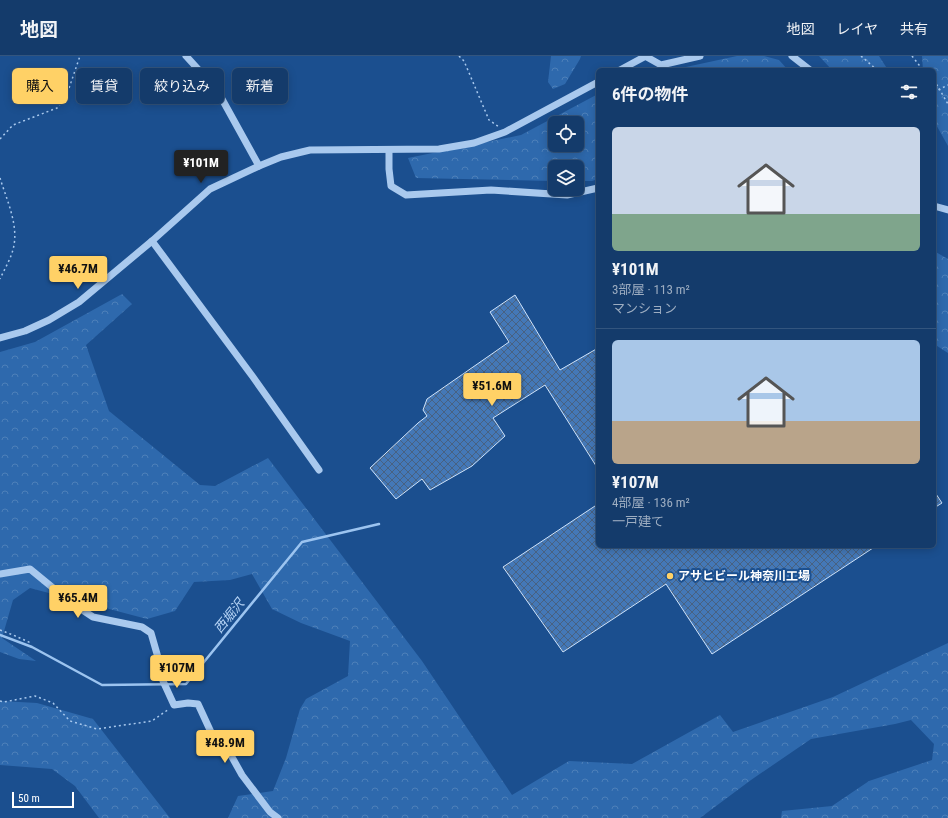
<!DOCTYPE html>
<html lang="ja">
<meta charset="utf-8">
<style>
body{margin:0;font-family:"Roboto Condensed","Noto Sans JP",sans-serif;background:#214673;color:#f1f3f6;height:100vh;display:flex;flex-direction:column;font-size:15px;white-space:nowrap}
*{box-sizing:border-box;margin:0}
p{font-size:13px;color:#9dadc1}
.icon{flex:none;width:22px;height:22px;fill:none;stroke:currentColor;stroke-width:2;stroke-linecap:round;stroke-linejoin:round}
.map{position:relative;flex:1;overflow:hidden}
.details{position:absolute;left:596px;top:12px;width:340px;height:480px;display:flex;flex-direction:column;background:#143b6b;border-radius:6px;box-shadow:0 2px 10px #0003,0 0 0 1px #33557e}
.details>*{flex:none}
.top-card{position:absolute;left:12px;top:12px;width:380px;height:36px;display:flex;gap:8px}
.controls{position:absolute;left:548px;top:60px;display:grid;gap:8px}
.controls a{display:grid;place-items:center;width:36px;height:36px;border-radius:6px;background:#143b6b;box-shadow:0 2px 10px #0003,0 0 0 1px #33557e;font-size:20px}
.scale{position:absolute;left:12px;bottom:10px;width:62px;box-sizing:border-box;padding-left:4px;border:2px solid #fff;border-top:0;font-size:11px;line-height:14px;white-space:nowrap;color:#fff;-webkit-text-stroke:3px #1b4f8f;paint-order:stroke}
.price{position:absolute;translate:-50% -34px;padding:0 9px;border-radius:4px;background:#ffd166;color:#111;font-size:13px;line-height:26px;filter:drop-shadow(0 1px 2px #0008)}
.price::after{content:'';position:absolute;left:50%;top:24px;width:12px;height:9px;margin-left:-6px;background:inherit;clip-path:polygon(0 0,100% 0,50% 100%)}
.price.on{background:#222;color:#fff}
ul{padding:0;list-style:none}
li{display:grid;align-content:center;gap:8px;height:212px;padding:0 16px}
li+li{border-top:1px solid #33557e}
li span{display:grid;place-items:center;height:124px;border-radius:6px;color:#555}
li>.icon{margin-inline-start:auto}
span .icon{width:72px;height:72px;fill:#fffc;stroke-width:1}
li b{font-size:17px}
h2{display:flex;justify-content:space-between;align-items:center;height:48px;padding:0 16px;font-size:17px}
.pill{padding:0 14px;border-radius:6px;background:#143b6b;box-shadow:0 2px 10px #0003,0 0 0 1px #33557e;font-size:14px;line-height:36px}
.pill.on{background:#ffd166;color:#111}
header{display:flex;align-items:center;gap:24px;box-sizing:border-box;height:56px;padding:0 20px;background:#143b6b;border-bottom:1px solid #33557e}
header strong{font-size:19px}
nav{display:flex;gap:22px;margin-inline-start:auto;font-size:14px}
.map>svg:first-child{display:block}
</style>
<header>
<strong>地図</strong>
<nav><a>地図</a><a>レイヤ</a><a>共有</a></nav>
</header>
<div class="map">
<svg width="948" height="762" viewBox="0 0 948 762">
<defs>
<pattern id="forest-crowns" width="20" height="18" patternUnits="userSpaceOnUse"><rect width="20" height="18" fill="#2e69ad"/><path d="M2 6a3 3 0 1 1 6 0M12 15a3 3 0 1 1 6 0" fill="none" stroke="#4d80b9"/></pattern>
<pattern id="building-cross-hatch" width="8" height="8" patternUnits="userSpaceOnUse"><rect width="8" height="8" fill="#4478b7"/><path d="M0 0l8 8M0 8l8-8" fill="none" stroke="#486282"/></pattern>
</defs>
<rect width="100%" height="100%" fill="#1b4f8f"/>
<g fill="url(#forest-crowns)" fill-rule="evenodd">
<polygon points="551,0 581,0 580,3 565,28 553,33 548,26"/>
<polygon points="737,0 764,0 779,4 788,14 672,14"/>
<polygon points="819,0 879,0 888,14 832,14"/>
<polygon points="922,0 948,0 948,90 934,65 934,14 923,14"/>
<path d="M598 38V123L592 125H577V111H555V125L416 122 408 102 521 79ZM555 67H577V89H555Z"/>
<polygon points="934,195 948,203 948,297 934,288"/>
<polygon points="122,238 132,248 86,289 109,355 200,429 215,430 268,402 422,605 512,739 569,705 632,708 720,659 733,676 833,641 948,587 948,762 781,762 782,755 832,750 869,725 932,704 934,688 911,664 895,668 811,683 751,724 700,762 228,762 238,740 273,735 286,702 300,653 306,643 348,620 350,585 301,567 272,553 252,518 230,524 194,526 175,555 147,563 30,532 13,544 2,582 36,605 19,603 0,596 0,296 35,286"/>
<polygon points="0,645 37,647 93,663 170,762 99,762 75,730 52,713 0,709"/>
</g>
<g fill="none" stroke-linecap="round" stroke-linejoin="round">
<polyline stroke="#9cc4f0" stroke-width="2.5" points="0,579 32,591 102,629 186,628 302,486 379,468"/>
</g>
<g fill="url(#building-cross-hatch)" stroke="#cfe3fa">
<polygon points="515,239 560,314 598,292 598,413 545,329 493,362 505,380 472,410 430,434 422,423 396,443 370,412 418,367 427,360 423,354 427,343 509,286 490,256"/>
<polygon points="934,435 942,447 934,452"/>
<polygon points="598,448 598,490 876,490 712,598 666,528 563,596 503,511"/>
</g>
<g fill="none" stroke-linecap="round" stroke-linejoin="round">
<g stroke="#a9c9ee" stroke-width="1.5" stroke-dasharray="2 3" stroke-linecap="butt">
<polyline points="459,0 464,5 489,64 499,71"/>
<polyline points="861,0 877,14"/>
<polyline points="912,0 923,14"/>
<polyline points="934,24 948,48"/>
<polyline points="934,36 948,29"/>
<polyline points="0,83 13,69 57,52 66,41 80,0"/>
<path d="M0 122C6 142 18 167 14 189 12 201 5 212 0 223"/>
<polyline points="0,574 13,579 31,587"/>
<polyline points="0,645 4,646 35,640 53,647 70,665 97,673 152,665 169,653"/>
</g>
<g stroke="#a9c9ee" stroke-width="7">
<polyline points="186,0 217,34 259,110"/>
<polyline points="645,0 661,9 700,0"/>
<polyline points="792,0 810,14"/>
<polyline points="620,14 646,0"/>
<polyline points="389,94 389,113 391,130 406,139 491,134 567,139 598,132"/>
<polyline points="934,150 948,154"/>
<polyline points="152,185 253,321 319,414"/>
<polyline points="0,282 25,275 49,264 79,246 152,185 210,133 259,110 281,101 310,94 439,93 474,87 505,76 598,26"/>
<polyline points="0,518 30,513 69,545 93,561 142,571 151,577 159,605 163,625 174,649 188,647 198,648 216,687 228,694 242,719 270,756 278,762"/>
</g>
</g>
<circle fill="#ffd166" stroke="#1b4f8f" stroke-width="1.5" cx="670" cy="520" r="4"/>
<g text-anchor="middle" dominant-baseline="central" stroke-width="4" stroke-linejoin="round" paint-order="stroke">
<g font-size="12" font-weight="bold" fill="#fff" stroke="#1b4f8f" text-anchor="start">
<text x="678" y="520">アサヒビール神奈川工場</text>
</g>
<g font-size="13" font-style="italic" fill="#b5d3f5" stroke="#1b4f8f">
<text transform="translate(229 560) rotate(-51)">西堀沢</text>
</g>
</g>
</svg>
<div class="controls">
<a><svg class="icon" aria-label="locate" viewBox="0 0 24 24"><circle cx="12" cy="12" r="6"/><path d="M12 2v4M12 18v4M2 12h4M18 12h4"/></svg></a>
<a><svg class="icon" aria-label="layers" viewBox="0 0 24 24"><path d="M12 4l9 5-9 5-9-5zM3 14l9 5 9-5"/></svg></a>
</div>
<div class="scale">50 m</div>
<b class="price on" style="left:201px;top:128px">¥101M</b>
<b class="price" style="left:78px;top:234px">¥46.7M</b>
<b class="price" style="left:492px;top:351px">¥51.6M</b>
<b class="price" style="left:78px;top:563px">¥65.4M</b>
<b class="price" style="left:177px;top:633px">¥107M</b>
<b class="price" style="left:225px;top:708px">¥48.9M</b>
<div class="top-card">
<a class="pill on">購入</a>
<a class="pill">賃貸</a>
<a class="pill">絞り込み</a>
<a class="pill">新着</a>
</div>
<section class="details">
<h2>6件の物件<svg class="icon" aria-label="filters" viewBox="0 0 24 24"><path d="M4 7h16M4 17h16"/><circle cx="9" cy="7" r="2"/><circle cx="15" cy="17" r="2"/></svg></h2>
<ul>
<li><span style="background:linear-gradient(#c9d6e8 70%,#7fa58c 0)"><svg class="icon" aria-label="home" viewBox="0 0 24 24"><path d="M3 11l9-7 9 7M6 9v11h12V9"/></svg></span><div><b>¥101M</b><p>3部屋 · 113 m²</p><p>マンション</p></div></li>
<li><span style="background:linear-gradient(#a9c7e8 65%,#b9a48a 0)"><svg class="icon" aria-label="home" viewBox="0 0 24 24"><path d="M3 11l9-7 9 7M6 9v11h12V9"/></svg></span><div><b>¥107M</b><p>4部屋 · 136 m²</p><p>一戸建て</p></div></li>
</ul>
</section>
</div>
